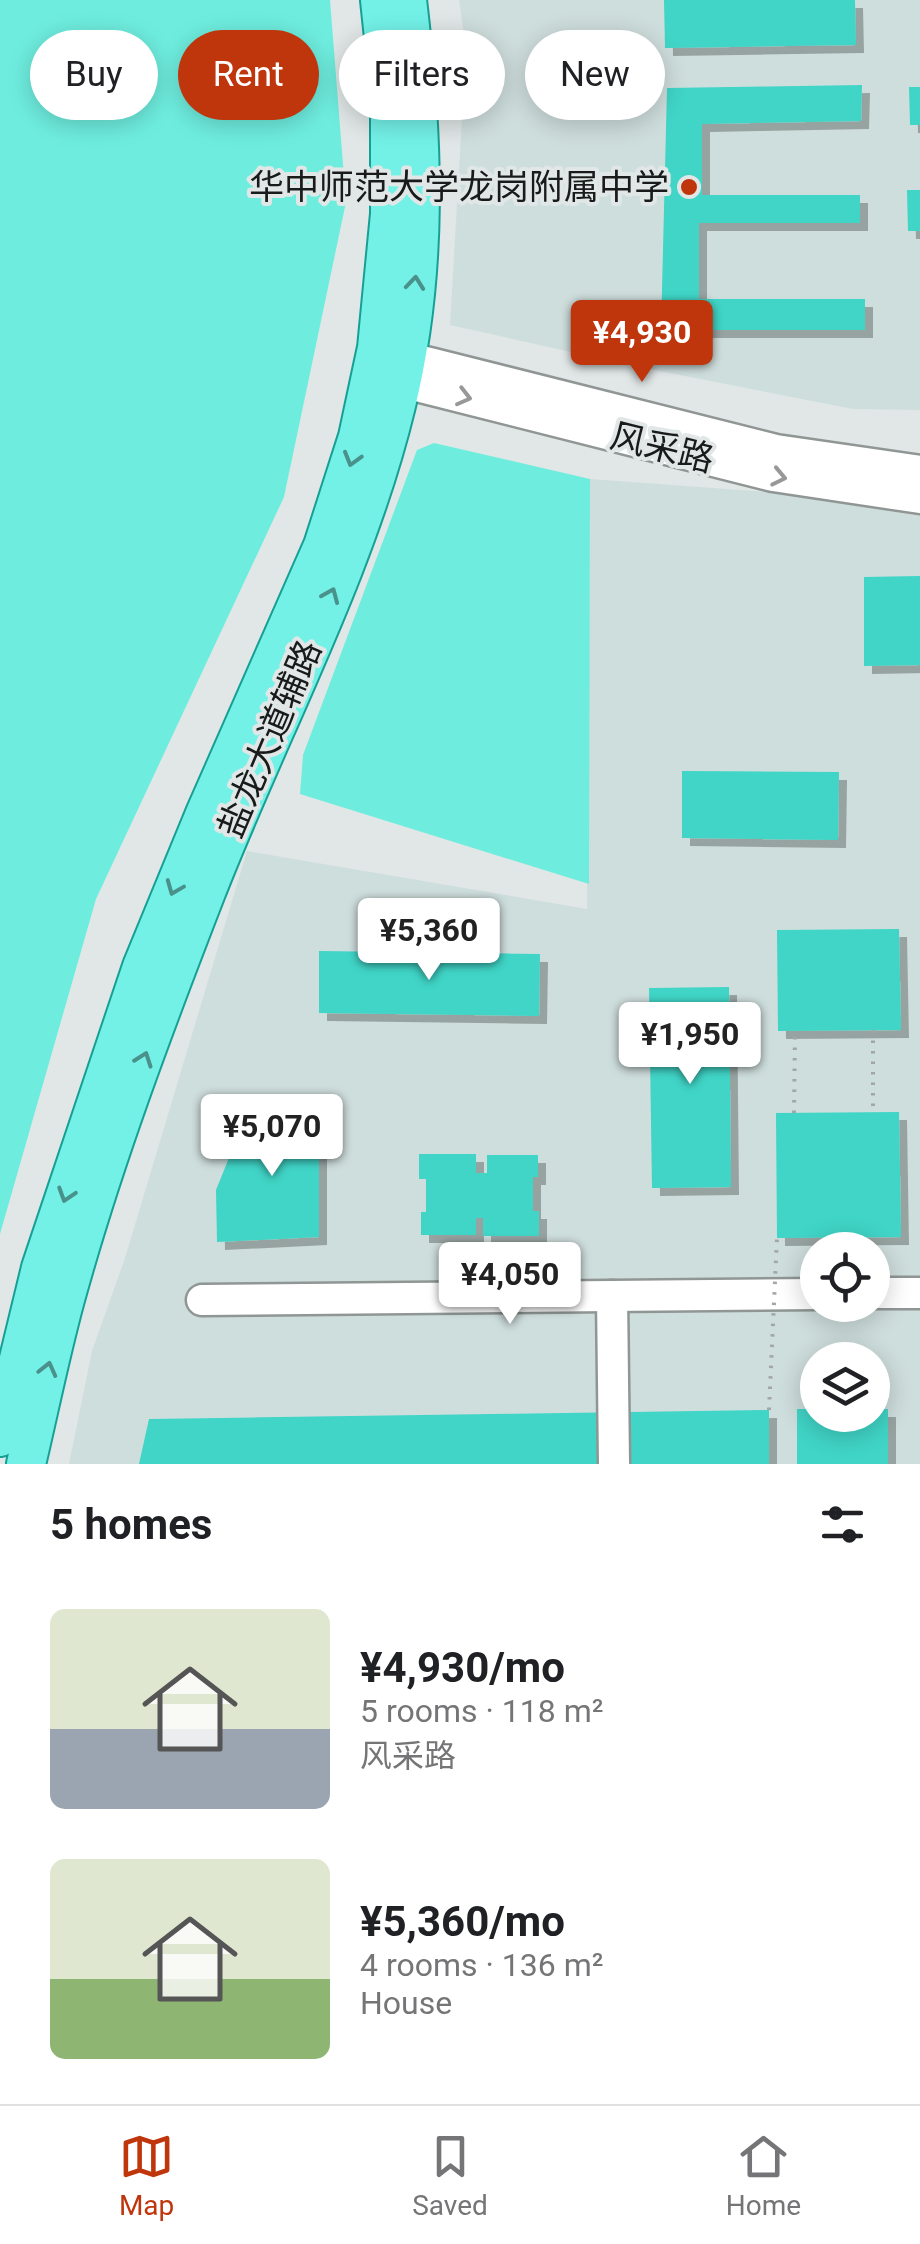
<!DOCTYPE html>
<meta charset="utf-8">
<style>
body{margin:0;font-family:Roboto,"Noto Sans SC",sans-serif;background:#f6f6f6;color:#202124;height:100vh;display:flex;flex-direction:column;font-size:38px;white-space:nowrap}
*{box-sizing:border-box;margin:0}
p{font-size:32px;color:#757577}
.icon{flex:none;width:55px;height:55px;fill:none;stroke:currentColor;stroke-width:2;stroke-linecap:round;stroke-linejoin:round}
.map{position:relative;height:1464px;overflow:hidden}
.side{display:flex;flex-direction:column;background:#fff;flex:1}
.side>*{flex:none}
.hud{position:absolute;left:30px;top:30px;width:860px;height:90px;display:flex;gap:20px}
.buttons{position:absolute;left:800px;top:1232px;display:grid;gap:20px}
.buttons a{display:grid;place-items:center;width:90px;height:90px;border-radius:50%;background:#fff;box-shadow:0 5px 25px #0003;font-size:50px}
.price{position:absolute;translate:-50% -85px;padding:0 22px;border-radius:10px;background:#fff;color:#222;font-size:32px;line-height:65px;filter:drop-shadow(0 2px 5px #0008)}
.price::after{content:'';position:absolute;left:50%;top:60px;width:30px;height:22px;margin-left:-15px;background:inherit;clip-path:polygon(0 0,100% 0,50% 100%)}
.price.on{background:#bf360c;color:#fff}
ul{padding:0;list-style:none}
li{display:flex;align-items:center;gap:30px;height:250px;padding:0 50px}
li span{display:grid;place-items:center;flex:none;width:280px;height:200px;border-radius:15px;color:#555}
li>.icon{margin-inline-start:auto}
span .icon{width:120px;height:120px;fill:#fffc;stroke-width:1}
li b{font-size:42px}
h2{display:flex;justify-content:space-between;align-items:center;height:120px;padding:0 50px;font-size:42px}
.chip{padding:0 35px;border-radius:45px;background:#fff;box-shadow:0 5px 25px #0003;font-size:35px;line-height:90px}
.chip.on{background:#bf360c;color:#fff}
.dock{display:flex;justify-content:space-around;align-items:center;height:140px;border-top:2px solid #e0e0e0;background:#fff;font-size:28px;color:#757577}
.dock a{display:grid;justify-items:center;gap:5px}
.dock .on{color:#bf360c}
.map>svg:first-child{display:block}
</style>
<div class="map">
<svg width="920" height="1464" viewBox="0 0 920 1464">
<defs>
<filter id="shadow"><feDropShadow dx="8" dy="8" stdDeviation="0" flood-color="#0004"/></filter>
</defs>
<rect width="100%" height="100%" fill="#e0e7e6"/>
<g fill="#cededc" fill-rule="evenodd">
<polygon points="459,0 920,0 920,410 853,409 634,366 450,325 466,49"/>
<path d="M590 479 769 492 920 516V1464H69L92 1351 125 1258 247 851 587 909ZM818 1250H872V1305H818ZM818 1360H872V1415H818Z"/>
</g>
<g fill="#6eedde">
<polygon points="0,0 330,0 346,202 284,497 96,899 0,1234"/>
<polygon points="434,443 590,479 589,884 300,794 303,755 417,450"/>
</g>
<g fill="#3fd5c7" filter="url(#shadow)">
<polygon points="664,0 855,0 856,45 665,48"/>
<polygon points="862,85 861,121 702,124 702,195 860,195 860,223 699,223 699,299 865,299 865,330 661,330 667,88"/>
<polygon points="909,87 920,87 920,125 910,125"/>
<polygon points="907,190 920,190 920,231 908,231"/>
<polygon points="920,576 920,665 864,666 864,577"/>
<polygon points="682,771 839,772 838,840 682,838"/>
<polygon points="899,929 901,1030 778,1031 777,930"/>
<polygon points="319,951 540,954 539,1016 319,1013"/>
<polygon points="729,987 731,1187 652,1188 649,988"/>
<polygon points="248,1111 319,1111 319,1237 217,1242 216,1190"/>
<polygon points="899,1112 901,1237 777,1238 776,1113"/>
<polygon points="419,1154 476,1154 476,1173 487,1173 487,1155 538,1155 538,1177 533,1177 533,1211 539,1211 539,1236 483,1236 483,1218 476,1218 476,1235 421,1235 421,1212 426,1212 426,1179 419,1179"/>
<polygon points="797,1409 818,1409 818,1415 872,1415 872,1409 888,1409 888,1464 797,1464"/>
<polygon points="769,1410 769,1464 139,1464 149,1419"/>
</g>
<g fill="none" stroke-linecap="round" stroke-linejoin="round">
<defs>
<g id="minor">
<polyline points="386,360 405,357 434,364 776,450 920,471"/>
<polyline points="384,372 401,382 773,476 920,498"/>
<polyline points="872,1293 920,1293"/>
<polyline points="612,1296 614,1464"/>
<polyline points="202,1300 818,1294"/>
</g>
<g id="major">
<polyline points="0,1437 41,1268 142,967 205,814 323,546 358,437 377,348 390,214 390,94 380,0"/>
<path d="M26 1464C39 1409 50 1354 65 1299 103 1161 154 1026 206 892 269 730 355 574 396 405 429 272 423 135 407 0"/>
</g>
</defs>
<use href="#minor" stroke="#8f9694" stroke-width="35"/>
<use href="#major" stroke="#16a095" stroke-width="42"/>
<g stroke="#a1a6a6" stroke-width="4" stroke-dasharray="2.5 8" stroke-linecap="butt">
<polyline points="873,1030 873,1113"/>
<polyline points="794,1113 795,1031"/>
</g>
<use href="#minor" stroke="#fff" stroke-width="30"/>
<use href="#major" stroke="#73f1e7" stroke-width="38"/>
<polyline stroke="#a1a6a6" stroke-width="4" stroke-dasharray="2.5 8" stroke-linecap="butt" points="769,1410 777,1238"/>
</g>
<defs><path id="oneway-chevron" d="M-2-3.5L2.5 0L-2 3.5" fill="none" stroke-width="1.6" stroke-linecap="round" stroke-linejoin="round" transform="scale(2.5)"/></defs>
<g stroke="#4a918b">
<use href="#oneway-chevron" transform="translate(415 283) rotate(-84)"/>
<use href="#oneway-chevron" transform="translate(352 459) rotate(106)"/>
<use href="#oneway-chevron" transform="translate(331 595) rotate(-67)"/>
<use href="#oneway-chevron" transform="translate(174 888) rotate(112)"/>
<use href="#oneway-chevron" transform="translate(144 1059) rotate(-70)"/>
<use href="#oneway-chevron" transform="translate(66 1195) rotate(108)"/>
<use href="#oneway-chevron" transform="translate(48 1369) rotate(-76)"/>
</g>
<g stroke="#989898">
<use href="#oneway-chevron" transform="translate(464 397) rotate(14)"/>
<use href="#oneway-chevron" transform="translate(779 477) rotate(12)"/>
</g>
<circle fill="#bf360c" stroke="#e0e7e6" stroke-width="4" cx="689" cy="187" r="10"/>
<g text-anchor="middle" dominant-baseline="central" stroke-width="8" stroke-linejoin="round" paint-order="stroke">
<g font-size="35" fill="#191b1b" stroke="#e0e7e6" text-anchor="end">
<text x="669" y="187">华中师范大学龙岗附属中学</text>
</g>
<g font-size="35" fill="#191b1b" stroke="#e0e7e6">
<text transform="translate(662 448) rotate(14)">风采路</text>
<text transform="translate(270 739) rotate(-67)">盐龙大道辅路</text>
</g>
</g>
</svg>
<div class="buttons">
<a><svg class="icon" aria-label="locate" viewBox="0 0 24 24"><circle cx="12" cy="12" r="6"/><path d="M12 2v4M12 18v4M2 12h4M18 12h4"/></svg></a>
<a><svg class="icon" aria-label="layers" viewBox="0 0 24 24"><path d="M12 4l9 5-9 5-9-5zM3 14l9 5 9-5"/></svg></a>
</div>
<b class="price on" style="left:642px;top:385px">¥4,930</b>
<b class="price" style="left:429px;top:983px">¥5,360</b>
<b class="price" style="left:690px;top:1087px">¥1,950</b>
<b class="price" style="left:272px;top:1179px">¥5,070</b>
<b class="price" style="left:510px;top:1327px">¥4,050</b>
<div class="hud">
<a class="chip">Buy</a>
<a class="chip on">Rent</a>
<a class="chip">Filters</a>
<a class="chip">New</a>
</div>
</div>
<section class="side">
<h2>5 homes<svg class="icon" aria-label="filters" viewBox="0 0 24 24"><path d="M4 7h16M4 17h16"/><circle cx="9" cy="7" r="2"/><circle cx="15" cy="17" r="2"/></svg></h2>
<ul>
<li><span style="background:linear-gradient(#dfe7d0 60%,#9aa5b1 0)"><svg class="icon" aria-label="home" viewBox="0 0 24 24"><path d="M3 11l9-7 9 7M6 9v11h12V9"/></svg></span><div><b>¥4,930/mo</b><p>5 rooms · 118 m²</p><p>风采路</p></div></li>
<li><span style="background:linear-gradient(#dfe7d0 60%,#8fb573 0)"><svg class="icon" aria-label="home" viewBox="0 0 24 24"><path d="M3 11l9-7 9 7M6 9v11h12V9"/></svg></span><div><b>¥5,360/mo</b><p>4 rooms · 136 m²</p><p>House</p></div></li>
</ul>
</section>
<nav class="dock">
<a class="on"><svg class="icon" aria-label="map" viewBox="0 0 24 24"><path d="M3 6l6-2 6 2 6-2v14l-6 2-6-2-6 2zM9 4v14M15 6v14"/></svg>Map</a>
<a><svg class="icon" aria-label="saved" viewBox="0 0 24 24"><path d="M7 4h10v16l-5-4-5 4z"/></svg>Saved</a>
<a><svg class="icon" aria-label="home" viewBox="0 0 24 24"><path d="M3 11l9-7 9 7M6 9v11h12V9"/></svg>Home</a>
</nav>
